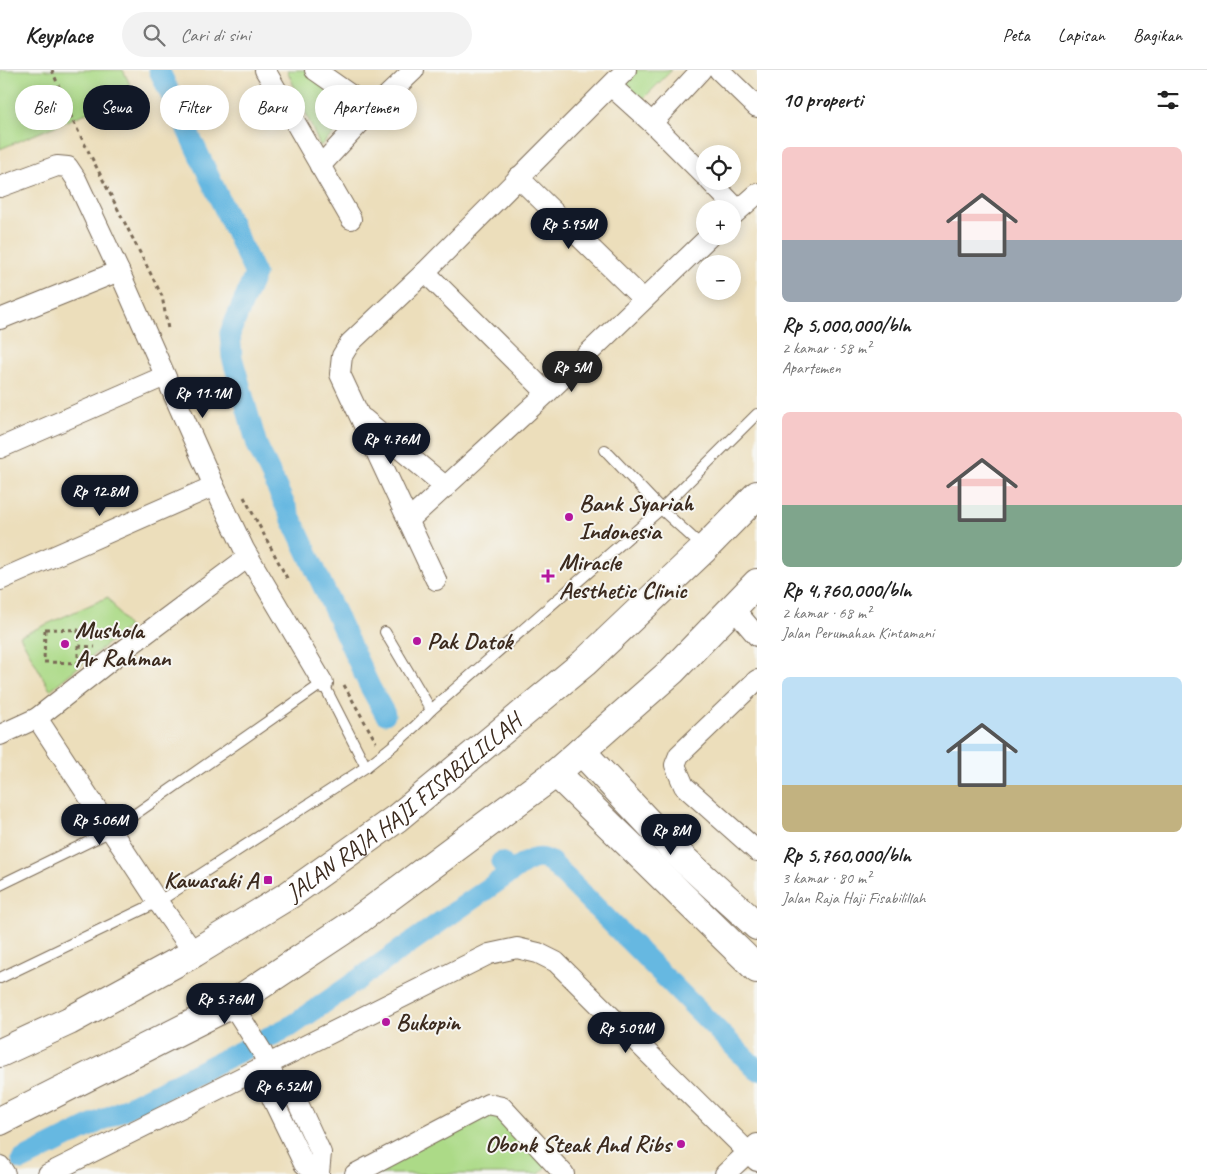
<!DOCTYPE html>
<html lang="id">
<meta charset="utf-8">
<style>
body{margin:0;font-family:Caveat,sans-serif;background:#f2f2f2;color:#222;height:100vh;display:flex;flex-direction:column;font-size:19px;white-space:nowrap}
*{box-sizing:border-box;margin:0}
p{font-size:16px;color:#767676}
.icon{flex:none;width:28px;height:28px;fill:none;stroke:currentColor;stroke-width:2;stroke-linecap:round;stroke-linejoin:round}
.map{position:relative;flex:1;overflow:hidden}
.drawer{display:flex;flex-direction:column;background:#fff;width:450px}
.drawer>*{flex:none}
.banner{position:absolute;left:15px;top:15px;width:475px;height:45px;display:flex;gap:10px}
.buttons{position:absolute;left:696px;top:75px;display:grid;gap:10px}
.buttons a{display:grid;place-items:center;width:45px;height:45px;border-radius:50%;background:#fff;box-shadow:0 2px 12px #0003;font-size:25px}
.price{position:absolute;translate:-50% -42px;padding:0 11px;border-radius:18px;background:#111827;color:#fff;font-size:16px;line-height:32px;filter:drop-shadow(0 1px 2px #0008)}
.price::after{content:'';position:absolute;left:50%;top:30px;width:15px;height:11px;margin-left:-8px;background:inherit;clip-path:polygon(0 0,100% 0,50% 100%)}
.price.active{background:#222;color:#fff}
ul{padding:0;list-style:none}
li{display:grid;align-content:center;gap:10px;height:265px;padding:0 25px}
li span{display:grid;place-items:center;height:155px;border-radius:8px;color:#555}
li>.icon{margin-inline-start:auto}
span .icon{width:90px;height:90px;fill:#fffc;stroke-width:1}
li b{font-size:21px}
h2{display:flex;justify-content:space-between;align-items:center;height:60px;padding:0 25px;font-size:21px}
.tag{padding:0 18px;border-radius:22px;background:#fff;box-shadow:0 2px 12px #0003;font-size:18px;line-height:45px}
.tag.active{background:#111827;color:#fff}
header{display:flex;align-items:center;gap:30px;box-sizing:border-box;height:70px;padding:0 25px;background:#fff;border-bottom:1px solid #e0e0e0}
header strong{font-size:24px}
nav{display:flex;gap:28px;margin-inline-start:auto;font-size:18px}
.search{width:350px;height:45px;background:#f2f2f2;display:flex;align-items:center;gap:12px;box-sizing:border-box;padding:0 18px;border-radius:28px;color:#767676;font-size:19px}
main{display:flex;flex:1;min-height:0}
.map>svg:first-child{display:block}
</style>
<header>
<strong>Keyplace</strong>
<div class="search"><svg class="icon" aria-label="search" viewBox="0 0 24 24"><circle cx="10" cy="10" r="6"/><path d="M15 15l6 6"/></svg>Cari di sini</div>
<nav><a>Peta</a><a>Lapisan</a><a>Bagikan</a></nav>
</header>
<main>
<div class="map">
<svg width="757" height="1104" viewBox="0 0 757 1104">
<rect width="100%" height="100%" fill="#f6f6f2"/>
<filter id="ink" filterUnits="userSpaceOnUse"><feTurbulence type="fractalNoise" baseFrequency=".02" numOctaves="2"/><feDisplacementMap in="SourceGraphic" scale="10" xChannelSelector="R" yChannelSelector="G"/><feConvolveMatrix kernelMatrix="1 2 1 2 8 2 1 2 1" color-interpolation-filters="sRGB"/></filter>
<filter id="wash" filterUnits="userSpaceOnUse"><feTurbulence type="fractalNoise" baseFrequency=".0096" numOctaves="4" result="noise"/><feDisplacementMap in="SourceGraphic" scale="20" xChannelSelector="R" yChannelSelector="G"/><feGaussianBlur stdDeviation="1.12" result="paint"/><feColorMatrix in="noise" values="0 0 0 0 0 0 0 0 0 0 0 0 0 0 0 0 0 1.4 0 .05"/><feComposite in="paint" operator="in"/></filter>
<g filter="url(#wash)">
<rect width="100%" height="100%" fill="#ecdebb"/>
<g fill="#acda87" stroke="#748252">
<polygon points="0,0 123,0 134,23 0,79"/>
<polygon points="287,0 305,0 356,44 320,76"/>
<polygon points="636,0 672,0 641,31 623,13"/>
<polygon points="108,527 128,557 50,620 20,566"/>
<polygon points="499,1038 552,1092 539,1104 350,1104"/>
</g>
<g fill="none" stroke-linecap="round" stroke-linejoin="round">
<g stroke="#66b8e1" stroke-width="21">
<polyline points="159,0 255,204 230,263 232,287 257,375 370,617 385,644"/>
<path d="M510 803C523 794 536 782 551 792L757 1000"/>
<polyline points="22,1090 293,955 510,803 501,792"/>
</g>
</g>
</g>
<g filter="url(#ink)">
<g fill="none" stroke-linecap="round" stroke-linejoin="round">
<defs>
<g id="service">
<polyline points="605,380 661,439 704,478"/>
<polyline points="385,562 431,640"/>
<polyline points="0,815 111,761 323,613 366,697"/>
<path d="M0 908 158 832 366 697C389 679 411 662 431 640L661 439 757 344"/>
</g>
<g id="minor">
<polyline points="265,0 351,149"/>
<polyline points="315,0 372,40"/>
<polyline points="719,0 757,37"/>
<polyline points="611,16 652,53 705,106"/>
<polyline points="652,53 701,0"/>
<polyline points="320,96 372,40 414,0"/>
<polyline points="518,107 643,229"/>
<polyline points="710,111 738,140"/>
<polyline points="0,117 57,96 68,97 76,109 119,201 214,416 244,479 323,613"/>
<polyline points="732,146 757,124"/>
<polyline points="425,202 547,323"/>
<polyline points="0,249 119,201"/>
<polyline points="364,349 446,417"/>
<polyline points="0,378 165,306"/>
<polyline points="408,451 547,323 710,166"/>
<polyline points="0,510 214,416"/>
<polyline points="436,510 340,304 342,286 350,273 425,202 626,0"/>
<polyline points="732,537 757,566"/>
<polyline points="757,610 679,685 675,695 684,716 757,781"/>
<polyline points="37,648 158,832 194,883"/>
<polyline points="0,665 37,648 120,583 248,487"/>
<polyline points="232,934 261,980 276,1011 291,1018 321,1083 319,1103"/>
<polyline points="276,1011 272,1028 304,1094 319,1104"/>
<polyline points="0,1096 5,1104"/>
<polyline points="48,1104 489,884 517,878 538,883 556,892 757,1091"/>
<polyline points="355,1104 488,1034 502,1037 564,1104"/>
<polyline points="725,1104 757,1074"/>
</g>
<g id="secondary">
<polyline points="581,681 677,783 757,856"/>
<polyline points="556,703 757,899"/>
</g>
<g id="primary">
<path id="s1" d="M0 983 69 951 194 883 289 825 397 748 584 593 704 479 757 425"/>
<polyline points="0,1051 232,934 353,854 556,703 672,601 757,513"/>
</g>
</defs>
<use href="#service" stroke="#796955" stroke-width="12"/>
<use href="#minor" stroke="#796955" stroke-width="22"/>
<use href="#secondary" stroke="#796955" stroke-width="30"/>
<use href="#primary" stroke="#796955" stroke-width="30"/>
<g stroke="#796955" stroke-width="3" stroke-dasharray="4 4" stroke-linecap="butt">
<polyline points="52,0 72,49 162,226 168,259"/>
<polyline points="244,427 288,510"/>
<polygon points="45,559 78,560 78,593 44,592"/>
<polyline points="78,576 95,577"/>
<polyline points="344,615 376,672"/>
</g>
<use href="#service" stroke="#fff" stroke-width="10"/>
<use href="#minor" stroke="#fff" stroke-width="20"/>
<use href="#secondary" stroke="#fff" stroke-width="28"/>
<use href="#primary" stroke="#fff" stroke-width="28"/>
</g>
</g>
<g fill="#b5179e" stroke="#f6f6f2" stroke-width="2">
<circle cx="569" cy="447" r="5"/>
<path d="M545.5 498.5h5v5h5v5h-5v5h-5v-5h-5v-5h5z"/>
<circle cx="417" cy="571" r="5"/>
<circle cx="65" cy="574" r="5"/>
<rect x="263" y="805" width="10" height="10" rx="2.5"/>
<circle cx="386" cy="952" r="5"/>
<circle cx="681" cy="1074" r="5"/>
</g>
<g text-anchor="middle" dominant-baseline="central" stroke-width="4" stroke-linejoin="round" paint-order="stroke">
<g font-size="24" font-weight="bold" fill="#3b2a1e" stroke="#f6f6f2" text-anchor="start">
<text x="579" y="433">Bank Syariah<tspan x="579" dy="28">Indonesia</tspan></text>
<text x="559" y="492">Miracle<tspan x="559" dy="28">Aesthetic Clinic</tspan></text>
<text x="75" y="560">Mushola<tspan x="75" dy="28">Ar Rahman</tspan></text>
<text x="427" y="571">Pak Datok</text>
<text x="258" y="810" text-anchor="end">Kawasaki A</text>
<text x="396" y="952">Bukopin</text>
<text x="671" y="1074" text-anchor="end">Obonk Steak And Ribs</text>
</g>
<g font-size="24" fill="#3b2a1e" stroke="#f6f6f2">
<text stroke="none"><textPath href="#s1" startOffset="474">JALAN RAJA HAJI FISABILILLAH</textPath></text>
</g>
</g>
</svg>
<div class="buttons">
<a><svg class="icon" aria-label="locate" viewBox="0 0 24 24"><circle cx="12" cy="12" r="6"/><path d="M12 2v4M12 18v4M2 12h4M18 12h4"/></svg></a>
<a>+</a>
<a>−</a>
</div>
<b class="price" style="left:569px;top:180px">Rp 5.95M</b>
<b class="price active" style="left:572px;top:323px">Rp 5M</b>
<b class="price" style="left:203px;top:349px">Rp 11.1M</b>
<b class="price" style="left:391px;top:395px">Rp 4.76M</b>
<b class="price" style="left:100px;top:447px">Rp 12.8M</b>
<b class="price" style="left:100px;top:776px">Rp 5.06M</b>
<b class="price" style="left:671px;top:786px">Rp 8M</b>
<b class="price" style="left:225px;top:955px">Rp 5.76M</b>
<b class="price" style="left:626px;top:984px">Rp 5.09M</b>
<b class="price" style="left:283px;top:1042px">Rp 6.52M</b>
<div class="banner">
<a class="tag">Beli</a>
<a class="tag active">Sewa</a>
<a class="tag">Filter</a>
<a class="tag">Baru</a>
<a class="tag">Apartemen</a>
</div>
</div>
<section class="drawer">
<h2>10 properti<svg class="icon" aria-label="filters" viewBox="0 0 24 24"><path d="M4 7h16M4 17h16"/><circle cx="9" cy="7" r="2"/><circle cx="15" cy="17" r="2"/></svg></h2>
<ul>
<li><span style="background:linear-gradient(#f6c9c9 60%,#9aa5b1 0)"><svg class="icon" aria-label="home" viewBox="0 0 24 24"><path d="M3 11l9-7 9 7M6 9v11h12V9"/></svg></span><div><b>Rp 5,000,000/bln</b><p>2 kamar · 58 m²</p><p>Apartemen</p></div></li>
<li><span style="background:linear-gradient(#f6c9c9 60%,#7fa58c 0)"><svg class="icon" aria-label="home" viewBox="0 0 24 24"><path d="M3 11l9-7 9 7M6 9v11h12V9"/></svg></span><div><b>Rp 4,760,000/bln</b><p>2 kamar · 68 m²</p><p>Jalan Perumahan Kintamani</p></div></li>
<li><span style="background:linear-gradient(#bfe0f5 70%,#c2b280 0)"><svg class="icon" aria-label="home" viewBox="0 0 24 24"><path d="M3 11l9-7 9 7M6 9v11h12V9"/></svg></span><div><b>Rp 5,760,000/bln</b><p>3 kamar · 80 m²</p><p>Jalan Raja Haji Fisabilillah</p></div></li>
</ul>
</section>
</main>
